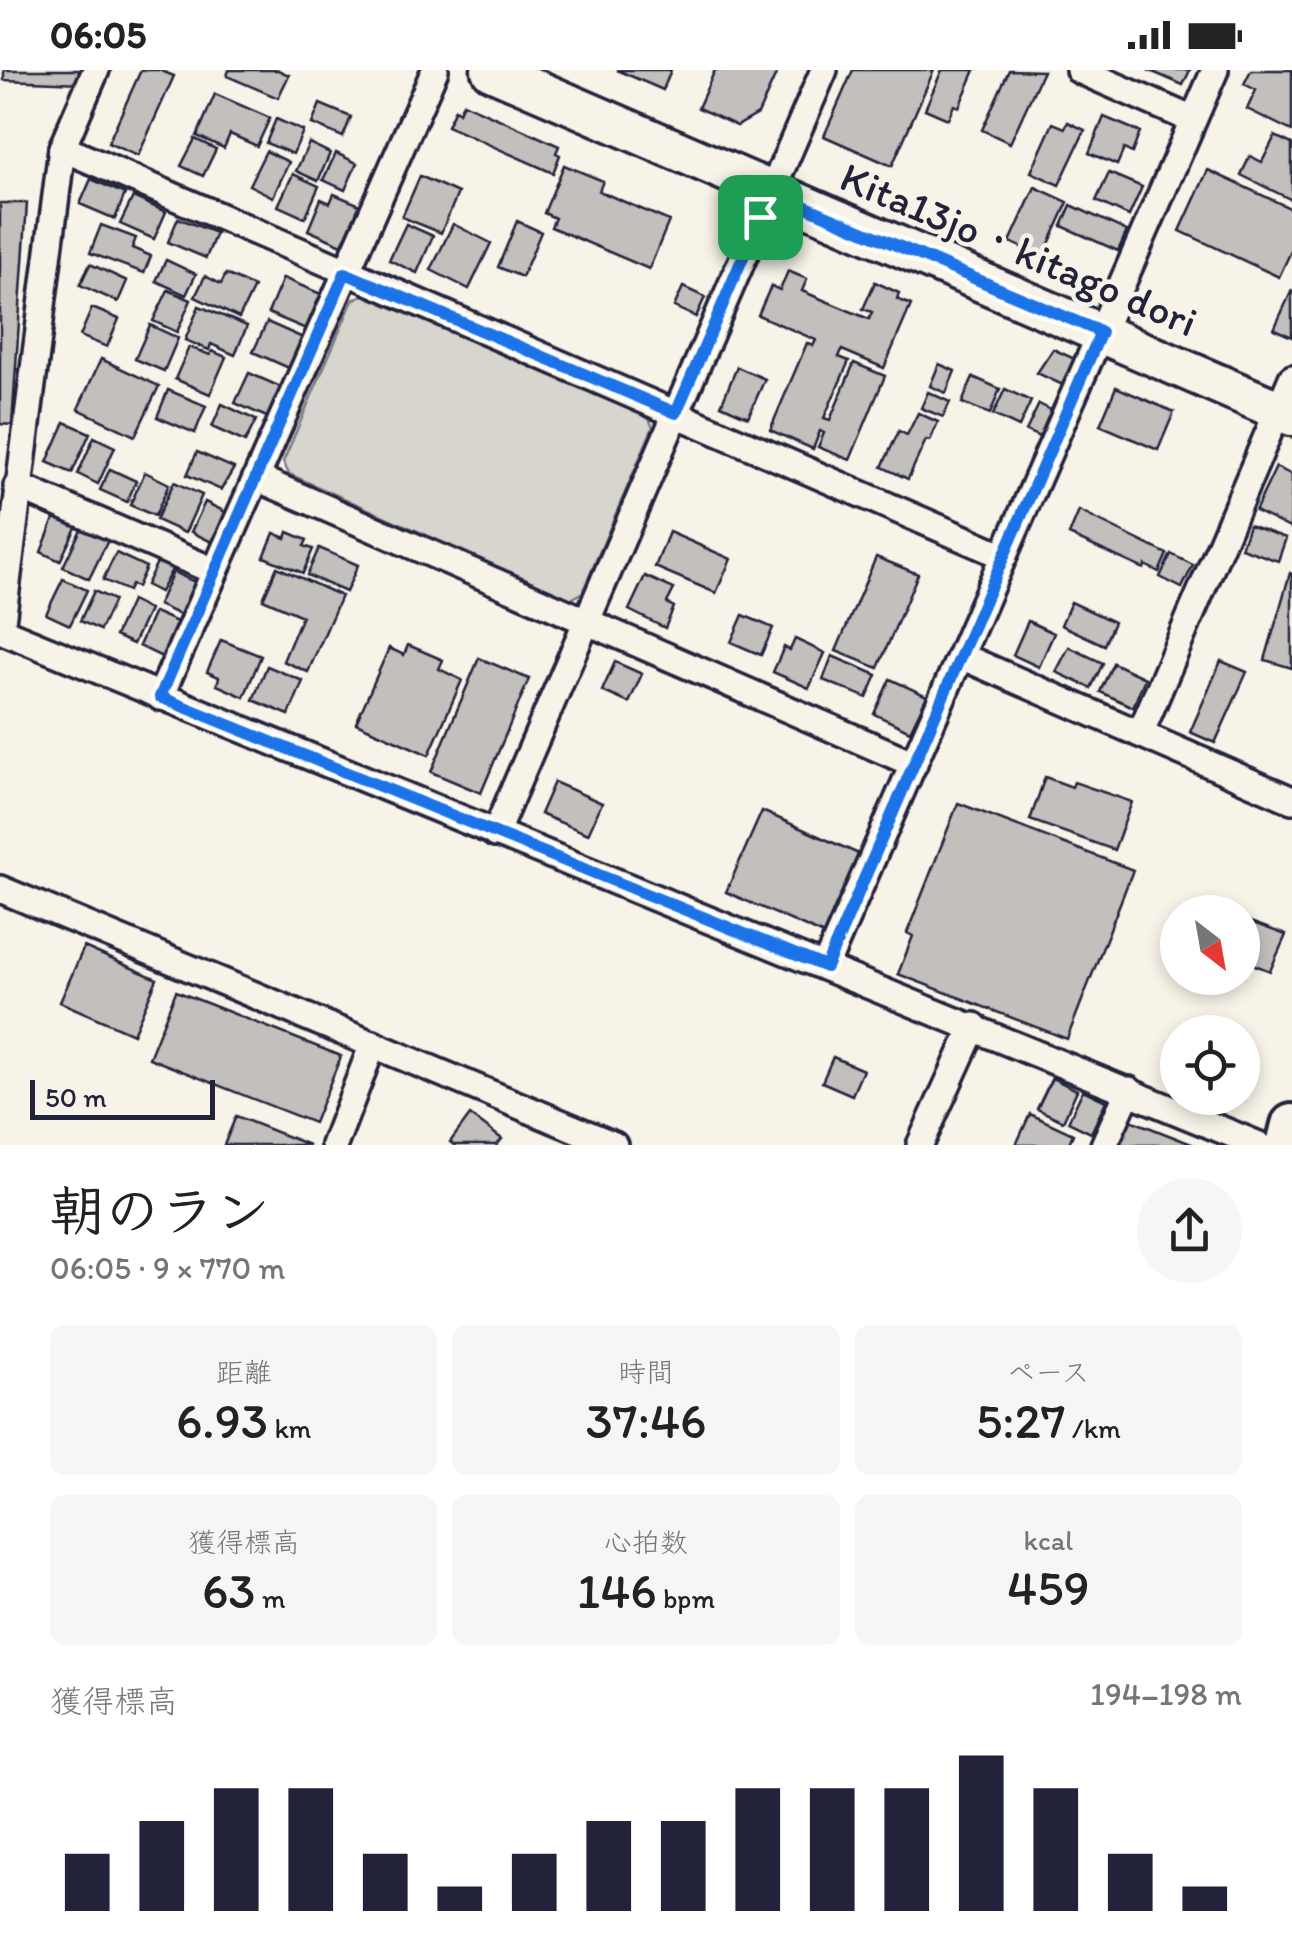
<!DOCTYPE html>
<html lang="ja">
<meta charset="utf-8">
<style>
:root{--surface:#fff;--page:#f6f6f6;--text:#222;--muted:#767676;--accent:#22223b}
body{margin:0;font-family:Itim,"Klee One",sans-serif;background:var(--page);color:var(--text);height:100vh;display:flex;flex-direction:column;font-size:38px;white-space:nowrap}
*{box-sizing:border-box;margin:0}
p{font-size:32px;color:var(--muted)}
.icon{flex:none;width:55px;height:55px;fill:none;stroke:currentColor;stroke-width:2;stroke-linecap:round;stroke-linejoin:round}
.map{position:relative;height:1075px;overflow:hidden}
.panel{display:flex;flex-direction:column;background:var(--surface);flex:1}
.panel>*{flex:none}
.needle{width:65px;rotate:149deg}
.buttons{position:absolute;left:1160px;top:825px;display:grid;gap:20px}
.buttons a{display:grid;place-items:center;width:100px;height:100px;border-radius:50%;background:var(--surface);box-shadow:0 5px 15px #0003;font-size:50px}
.scale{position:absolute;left:30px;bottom:25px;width:185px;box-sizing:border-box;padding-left:10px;border:5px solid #22223b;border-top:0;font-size:28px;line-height:35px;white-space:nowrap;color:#22223b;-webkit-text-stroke:8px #f7f3e8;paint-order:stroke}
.pin{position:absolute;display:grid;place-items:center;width:85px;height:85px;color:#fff;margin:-42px;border-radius:20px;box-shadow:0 5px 15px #0006}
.round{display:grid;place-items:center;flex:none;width:105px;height:105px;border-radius:52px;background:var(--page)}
.overview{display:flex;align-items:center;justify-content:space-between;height:170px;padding:0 50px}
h1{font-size:55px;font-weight:600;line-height:75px}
.stats{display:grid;grid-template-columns:repeat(3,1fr);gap:15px;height:170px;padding:10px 50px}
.stats div{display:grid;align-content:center;border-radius:15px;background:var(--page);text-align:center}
.stats b{font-size:50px;font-weight:600}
.stats small{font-size:28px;font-weight:400}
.stats p{font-size:28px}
.chart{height:280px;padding:20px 50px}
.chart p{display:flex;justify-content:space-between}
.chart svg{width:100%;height:180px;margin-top:10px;stroke:var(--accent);stroke-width:6}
.status{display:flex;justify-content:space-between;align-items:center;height:70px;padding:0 50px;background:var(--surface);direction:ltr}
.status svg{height:28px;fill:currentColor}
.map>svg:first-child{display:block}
</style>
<div class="status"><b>06:05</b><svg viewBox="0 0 49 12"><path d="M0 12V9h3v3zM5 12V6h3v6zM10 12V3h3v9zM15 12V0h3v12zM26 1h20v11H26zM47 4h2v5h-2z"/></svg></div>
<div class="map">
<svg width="1292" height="1075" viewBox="0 0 1292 1075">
<rect width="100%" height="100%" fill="#f7f3e8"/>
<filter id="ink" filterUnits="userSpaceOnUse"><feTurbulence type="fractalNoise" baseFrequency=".01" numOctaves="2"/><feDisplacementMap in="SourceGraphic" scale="20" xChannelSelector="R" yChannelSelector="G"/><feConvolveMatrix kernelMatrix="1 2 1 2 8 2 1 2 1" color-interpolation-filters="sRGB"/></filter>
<g filter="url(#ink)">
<path fill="#d8d5cf" stroke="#7d7c85" stroke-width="2.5" d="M363,225l285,122 5,10 -71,166 -11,6 -282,-125 -6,-12 70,-162z"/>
<g fill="#c2bfbd" stroke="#22223b" stroke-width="2.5">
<path d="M4,0h79l-1,13 -78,-3z"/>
<path d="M141,0h18l15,6 -36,80 -30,-13z"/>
<path d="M229,0h49l11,5 -11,23 -51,-22z"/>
<path d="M617,0h54l-8,20z"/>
<path d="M715,0h63l-20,44 -21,12 -39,-18z"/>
<path d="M853,0h81l-42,96 -68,-30z"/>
<path d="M942,0h33l-16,37 -5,-2 -6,14 -23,-10z"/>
<path d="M1009,0l34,1 -33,72 -28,-13z"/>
<path d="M1148,0h42l-7,15z"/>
<path d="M1251,0h41v61l-45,-22 9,-19 -12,-6z"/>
<path d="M215,24l55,24 -13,28 -27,-12 -6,14 -27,-12z"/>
<path d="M463,33l96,43 -3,7 4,2 -7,18 -106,-47 8,-17 4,3z"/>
<path d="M320,34l31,13 -8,20 -31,-13z"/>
<path d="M1104,47l36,15 -8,21 -8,-4 -7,16 -28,-12z"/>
<path d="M276,49l27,12 -10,23 -27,-11z"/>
<path d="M1068,52l17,8 -26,55 -28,-13 22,-49 12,5z"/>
<path d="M1275,66l17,8v56l-51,-25 9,-19 12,6z"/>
<path d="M195,69l21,10 -13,27 -22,-10z"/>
<path d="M309,73l21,10 -12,28 -22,-10z"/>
<path d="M266,81l23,11 -16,35 -24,-12z"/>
<path d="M336,83l21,10 -12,27 -22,-10z"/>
<path d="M564,95l39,16 -4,10 70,30 -20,48 -98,-42 4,-9 -11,-5z"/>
<path d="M1208,100l84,39v40l-13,28 -99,-46z"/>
<path d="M1109,103l33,14 -13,29 -33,-15z"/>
<path d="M293,104l26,12 -14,32 -27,-12z"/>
<path d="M420,106l38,17 -17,40 -39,-16z"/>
<path d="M91,109l34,15 -10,25 -35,-15z"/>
<path d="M1035,117l33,15 -25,55 -33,-15z"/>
<path d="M334,124l26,11 -18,40 -34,-15 13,-31 9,4z"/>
<path d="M133,127l33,15 -12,27 -34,-15z"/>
<path d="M0,133h27l-15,222 -12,-1z"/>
<path d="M1071,135l56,26 -9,20 -56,-25z"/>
<path d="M178,148l38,15 -10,25 -38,-16z"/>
<path d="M517,151l24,11 -19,45 -24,-10z"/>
<path d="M406,154l27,12 -16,37 -28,-13z"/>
<path d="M453,154l38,19 -22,46 -38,-19z"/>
<path d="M101,155l35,13 -4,10 19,8 -7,17 -54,-20z"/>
<path d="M166,190l30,14 -10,21 -30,-14z"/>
<path d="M90,194l37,17 -9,21 -38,-17z"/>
<path d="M788,201l19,8 -5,12 67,28 3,-7 -9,-3 12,-27 24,11 -2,6 14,6 -27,63 -42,-18 -3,7 10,4 -25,57 6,2 24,-57 31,13 -35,84 -32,-13 6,-14 -4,-2 -7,18 -43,-19 37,-87 6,3 3,-6 -58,-25 13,-29 9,4z"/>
<path d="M226,204l28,13 -15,31 -44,-21 10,-21 16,8z"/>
<path d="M283,208l38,16 -15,35 -38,-16z"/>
<path d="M683,217l22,10 -9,20 -22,-10z"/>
<path d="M168,220l23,10 -14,32 -24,-11z"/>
<path d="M1292,220v47l-18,-8z"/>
<path d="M199,236l48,20 -12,29 -24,-11 -2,6 -24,-10z"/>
<path d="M92,238l27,11 -12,28 -27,-11z"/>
<path d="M267,252l36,16 -14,30 -36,-16z"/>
<path d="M150,255l28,13 -14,33 -29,-12z"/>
<path d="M189,277l21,8 2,-4 14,6 -16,37 -35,-15z"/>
<path d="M1053,279l24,11 -12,26 -28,-13z"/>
<path d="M101,289l58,27 -24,50 -57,-27z"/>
<path d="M939,294l16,7 -9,22 -16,-7z"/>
<path d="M737,297l28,12 -17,38 -27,-12z"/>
<path d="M249,303l34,15 -14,30 -34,-15z"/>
<path d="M973,307l27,12 -10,25 -28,-11z"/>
<path d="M1116,317l58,25 -16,38 -58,-25z"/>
<path d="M1005,319l26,12 -12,26 -26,-12z"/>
<path d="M168,320l38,16 -11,27 -38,-16z"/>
<path d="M928,322l22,10 -7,15 -22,-9z"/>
<path d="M222,334l34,16 -11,22 -33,-15z"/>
<path d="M1039,334l18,9 -13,26 -18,-8z"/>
<path d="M918,343l20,9 -8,19 -4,-1 -18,39 -26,-12 17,-36 8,4z"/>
<path d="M65,352l25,11 -18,40 -25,-11z"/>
<path d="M94,367l21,10 -17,37 -20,-10z"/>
<path d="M197,382l37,16 -13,22 -34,-15z"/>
<path d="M1276,397l16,8 -2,53 -35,-17z"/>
<path d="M110,399l26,12 -9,21 -27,-12z"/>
<path d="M145,402l24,12 -14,32 -25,-11z"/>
<path d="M174,412l28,13 -17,38 -29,-13z"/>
<path d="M205,432l31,15 -14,30 -31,-15z"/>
<path d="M59,436l22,11 -21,44 -19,-9z"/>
<path d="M1079,441l88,43 -8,18 -14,-7 -1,4 -75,-34z"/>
<path d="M84,453l26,13 -21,43 -26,-12z"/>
<path d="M1249,455l37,13 -8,23 -37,-13z"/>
<path d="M288,462l19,8 -3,6 9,3 -10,24 -39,-16 10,-24 12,5z"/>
<path d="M669,462l62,27 -15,34 -61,-26z"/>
<path d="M319,478l39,17 -12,27 -39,-17z"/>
<path d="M116,483l30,14 -9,20 -6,-2 -3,6 -25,-11z"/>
<path d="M1171,484l22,11 -11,23 -22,-11z"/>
<path d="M160,486l15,8 -15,28 -14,-7z"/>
<path d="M876,487l42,17 -40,94 -42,-17z"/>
<path d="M277,497l64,29 -33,76 -25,-11 19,-45 -39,-17z"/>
<path d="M173,502l22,10 -15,33 -22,-10z"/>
<path d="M1290,503l2,1v94l-27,-8z"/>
<path d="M645,506l29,13 -7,14 7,4 -9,21 -36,-18z"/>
<path d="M63,509l24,11 -17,35 -24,-11z"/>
<path d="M94,521l20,9 -14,30 -20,-9z"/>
<path d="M131,531l18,9 -16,34 -18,-8z"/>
<path d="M1071,532l43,20 -10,23 -43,-20z"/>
<path d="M154,542l23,10 -15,35 -23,-11z"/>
<path d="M743,545l30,13 -12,27 -30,-13z"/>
<path d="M1028,551l26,12 -15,34 -26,-12z"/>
<path d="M795,569l30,14 -16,35 -36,-16 11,-25 6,3z"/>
<path d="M221,570l40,16 -17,41 -27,-12 2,-8 -12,-5z"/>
<path d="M408,575l35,15 -4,9 23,11 -33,75 -73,-32 33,-75 15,7z"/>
<path d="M1069,577l34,16 -12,25 -35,-16z"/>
<path d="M832,586l45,19 -10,23 -44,-18z"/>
<path d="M479,588l50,21 -48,114 -50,-21z"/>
<path d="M1221,591l26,11 -32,71 -25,-11z"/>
<path d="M615,592l27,12 -13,29 -27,-12z"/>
<path d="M1113,593l32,15 -12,29 -33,-15z"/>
<path d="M267,596l36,15 -14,34 -36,-15z"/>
<path d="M890,609l37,17 -17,35 -36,-17z"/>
<path d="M1045,707l27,10 2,-5 58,20 -18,48 -84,-30z"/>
<path d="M554,712l48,21 -14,31 -48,-20z"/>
<path d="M958,733l175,67 -66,169 -169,-65 15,-38 -6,-3z"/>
<path d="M762,741l99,44 -37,80 -98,-43z"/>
<path d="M1242,849l44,16 -16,36 -28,-11z"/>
<path d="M84,877l73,32 -24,55 -73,-32z"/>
<path d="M176,921l165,65 -27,67 -165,-65z"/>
<path d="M833,987l30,13 -11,25 -30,-13z"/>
<path d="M1052,1008l25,12 -14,31 -26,-12z"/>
<path d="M1083,1020l23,11 -15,32 -23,-11z"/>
<path d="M1030,1044l43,20 -5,11h-52z"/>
<path d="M470,1045l32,24 -5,6h-43l-4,-3z"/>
<path d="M236,1046l73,29h-85z"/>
<path d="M1128,1049l66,26h-76z"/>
</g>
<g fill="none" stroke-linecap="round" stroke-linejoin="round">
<defs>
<g id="street">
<path d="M1079,0l114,50"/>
<path d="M62,78l942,408"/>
<path d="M257,408l657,286"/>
<path d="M17,416l197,85"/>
<path d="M0,560l1259,515"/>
<path d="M1,560l61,-482 34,-78"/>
<path d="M961,586l331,144"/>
<path d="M160,627l275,-627"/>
<path d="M1140,664l152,-356"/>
<path d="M495,764l329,-764"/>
<path d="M0,819l614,256"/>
<path d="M825,897l390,-897"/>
<path d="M334,1075l39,-101"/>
<path d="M920,1075l54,-119"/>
<path d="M1104,1075l25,-55"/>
</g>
<path id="secondary" d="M491,0l801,346"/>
<path id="primary" d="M1287,1075l5,-20"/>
</defs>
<use href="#street" stroke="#22223b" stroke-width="32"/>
<use href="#secondary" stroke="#22223b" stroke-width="45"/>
<use href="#primary" stroke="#22223b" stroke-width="48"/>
<use href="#street" stroke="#f7f3e8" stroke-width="25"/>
<use href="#secondary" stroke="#f7f3e8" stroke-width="38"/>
<use href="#primary" stroke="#f7f3e8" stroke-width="40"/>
</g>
</g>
<g fill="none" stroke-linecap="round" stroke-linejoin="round" filter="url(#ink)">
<defs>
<path id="route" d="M771,122l330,140 -275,635 -666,-270 185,-424 331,140z"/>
</defs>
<use href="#route" stroke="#fff" stroke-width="20"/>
<use href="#route" stroke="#1a73e8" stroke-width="12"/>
</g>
<g text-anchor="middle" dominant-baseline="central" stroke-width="9" stroke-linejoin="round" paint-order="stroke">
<g font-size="42" fill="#22223b" stroke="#f7f3e8">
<text transform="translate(1019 179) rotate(23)">Kita13jo・kitago dori</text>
</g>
</g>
</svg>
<div class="buttons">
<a><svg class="needle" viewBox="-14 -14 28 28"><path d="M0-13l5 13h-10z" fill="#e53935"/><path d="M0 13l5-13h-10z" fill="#767676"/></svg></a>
<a><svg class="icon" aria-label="locate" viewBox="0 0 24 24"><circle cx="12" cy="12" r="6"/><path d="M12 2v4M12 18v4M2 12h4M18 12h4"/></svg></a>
</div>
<div class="scale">50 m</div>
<div class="pin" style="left:760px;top:147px;background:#1e9e55"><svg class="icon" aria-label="arrive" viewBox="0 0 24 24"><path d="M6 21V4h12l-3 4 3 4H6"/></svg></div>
</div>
<section class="panel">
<div class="overview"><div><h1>朝のラン</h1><p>06:05 · 9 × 770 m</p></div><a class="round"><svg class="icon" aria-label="share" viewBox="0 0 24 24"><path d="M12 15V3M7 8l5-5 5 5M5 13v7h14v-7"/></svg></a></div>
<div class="stats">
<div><p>距離</p><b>6.93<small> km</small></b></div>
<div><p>時間</p><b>37:46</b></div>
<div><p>ペース</p><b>5:27<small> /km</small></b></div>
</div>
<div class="stats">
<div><p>獲得標高</p><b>63<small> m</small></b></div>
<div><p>心拍数</p><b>146<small> bpm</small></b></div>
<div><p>kcal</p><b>459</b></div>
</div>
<div class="chart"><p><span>獲得標高</span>194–198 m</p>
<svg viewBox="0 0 160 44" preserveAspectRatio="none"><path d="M5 44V30M15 44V22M25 44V14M35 44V14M45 44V30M55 44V38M65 44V30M75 44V22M85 44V22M95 44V14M105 44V14M115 44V14M125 44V6M135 44V14M145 44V30M155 44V38"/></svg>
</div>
</section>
